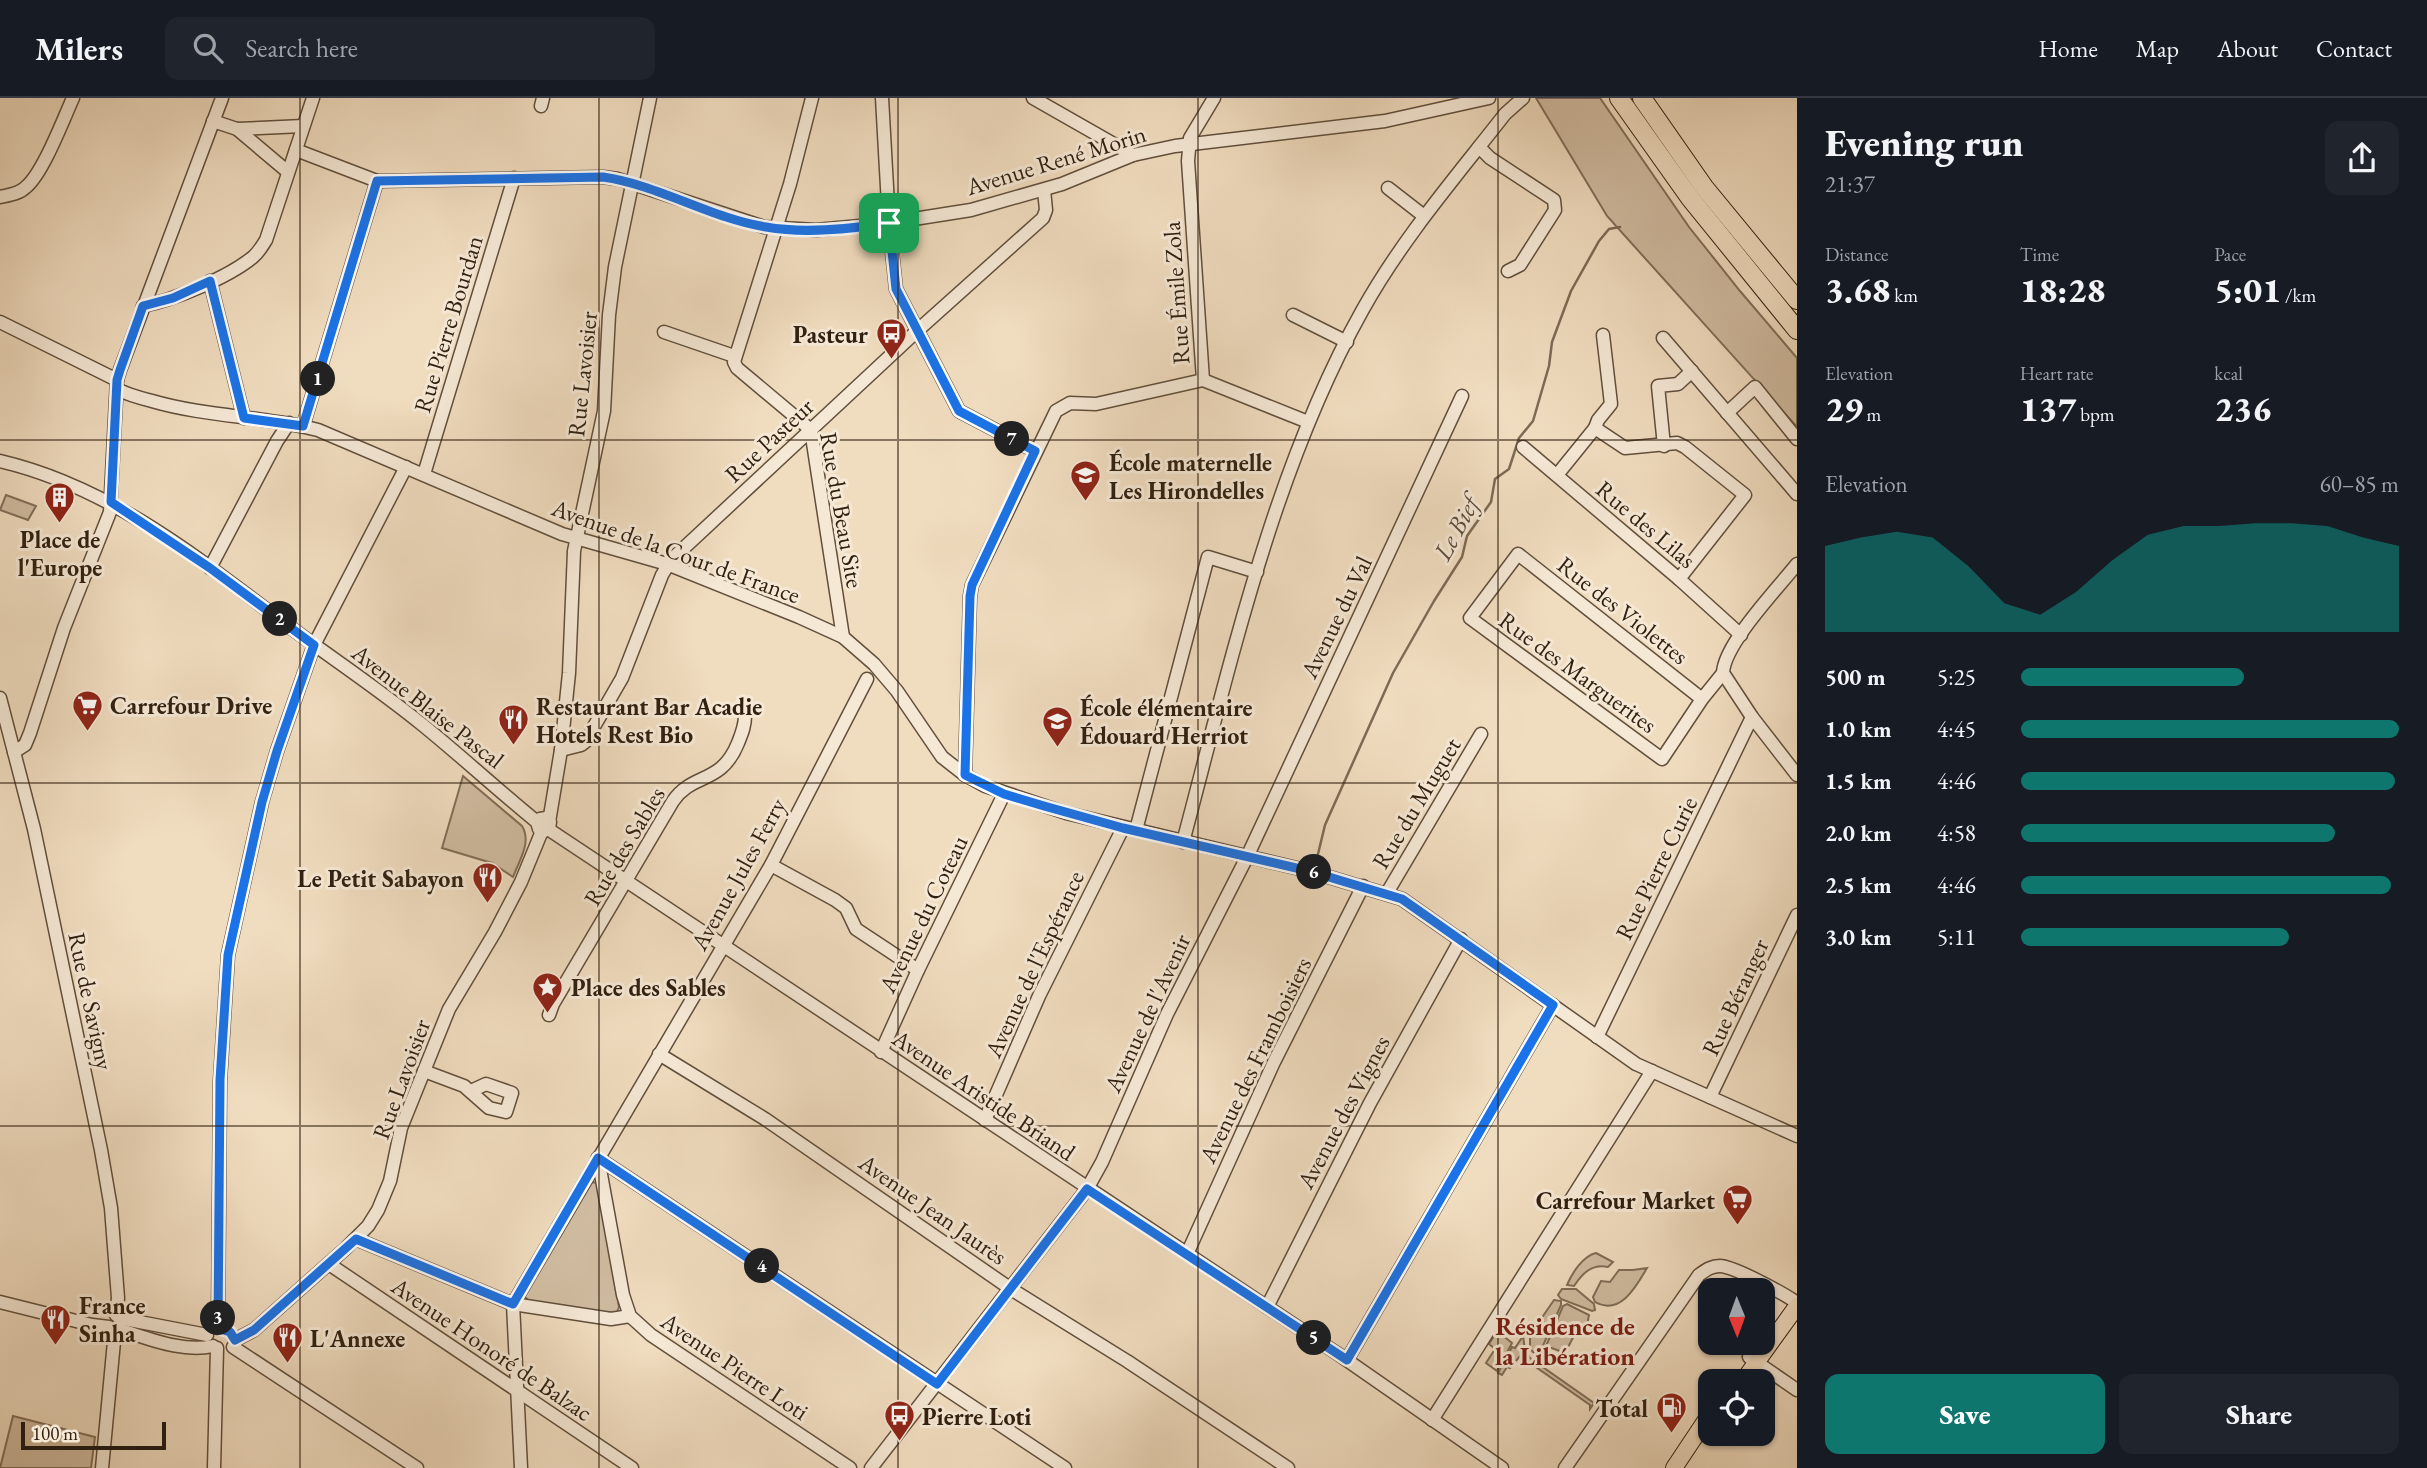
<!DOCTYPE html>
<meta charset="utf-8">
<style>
:root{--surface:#171b24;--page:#20242c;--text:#f1f3f6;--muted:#9ea1a6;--line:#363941;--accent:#0f766e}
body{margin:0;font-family:"EB Garamond",serif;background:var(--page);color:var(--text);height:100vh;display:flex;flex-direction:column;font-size:26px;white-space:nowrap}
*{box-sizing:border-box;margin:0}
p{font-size:23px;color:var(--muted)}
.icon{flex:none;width:38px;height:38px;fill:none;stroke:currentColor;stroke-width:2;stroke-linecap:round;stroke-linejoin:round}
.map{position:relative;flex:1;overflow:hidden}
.sheet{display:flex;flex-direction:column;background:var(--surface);width:630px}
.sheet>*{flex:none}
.needle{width:46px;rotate:179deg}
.tools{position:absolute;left:1698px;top:1180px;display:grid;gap:14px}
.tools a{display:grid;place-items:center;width:77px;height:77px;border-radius:14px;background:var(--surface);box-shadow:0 2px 5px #0004;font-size:35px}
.scale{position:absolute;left:21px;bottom:18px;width:145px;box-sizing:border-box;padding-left:7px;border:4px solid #312010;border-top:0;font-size:19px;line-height:24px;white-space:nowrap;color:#312010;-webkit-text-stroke:5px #f5e8d5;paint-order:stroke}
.pin{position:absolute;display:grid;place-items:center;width:60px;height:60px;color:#fff;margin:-30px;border-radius:14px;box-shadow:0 4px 10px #0006}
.km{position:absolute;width:35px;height:35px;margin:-18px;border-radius:50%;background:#222;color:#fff;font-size:19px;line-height:35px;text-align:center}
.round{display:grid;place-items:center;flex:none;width:74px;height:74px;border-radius:14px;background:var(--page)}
.overview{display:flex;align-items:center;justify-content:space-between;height:119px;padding:0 28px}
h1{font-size:38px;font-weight:800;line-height:52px}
.figures{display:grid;grid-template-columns:repeat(3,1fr);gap:10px;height:119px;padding:7px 28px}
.figures div{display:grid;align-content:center}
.figures b{font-size:35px;font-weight:800}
.figures small{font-size:19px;font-weight:400}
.figures p{font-size:19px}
.chart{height:196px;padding:14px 28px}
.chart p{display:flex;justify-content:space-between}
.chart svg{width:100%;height:126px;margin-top:7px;fill:var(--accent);opacity:.7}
.primary-button{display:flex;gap:14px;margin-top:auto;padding:14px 28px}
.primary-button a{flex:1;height:80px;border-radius:14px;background:var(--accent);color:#fff;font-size:28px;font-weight:800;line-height:80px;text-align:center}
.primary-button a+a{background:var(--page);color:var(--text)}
ul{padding:0 28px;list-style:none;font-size:23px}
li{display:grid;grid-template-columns:112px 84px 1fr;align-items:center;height:52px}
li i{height:18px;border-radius:9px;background:var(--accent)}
header{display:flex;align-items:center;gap:42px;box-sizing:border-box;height:98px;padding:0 35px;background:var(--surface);border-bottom:2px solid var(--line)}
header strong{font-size:33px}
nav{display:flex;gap:38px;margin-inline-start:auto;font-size:24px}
.search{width:490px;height:63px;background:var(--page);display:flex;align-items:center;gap:18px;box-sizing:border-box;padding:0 24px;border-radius:14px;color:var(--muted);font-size:26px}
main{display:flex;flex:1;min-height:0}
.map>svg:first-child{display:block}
</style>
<header>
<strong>Milers</strong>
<div class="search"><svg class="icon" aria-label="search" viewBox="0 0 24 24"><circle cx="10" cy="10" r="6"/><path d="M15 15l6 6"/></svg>Search here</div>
<nav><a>Home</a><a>Map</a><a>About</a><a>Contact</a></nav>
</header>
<main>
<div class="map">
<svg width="1797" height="1370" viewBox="0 0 1797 1370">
<rect width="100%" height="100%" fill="#f0dcbf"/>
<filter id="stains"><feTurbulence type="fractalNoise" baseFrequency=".00286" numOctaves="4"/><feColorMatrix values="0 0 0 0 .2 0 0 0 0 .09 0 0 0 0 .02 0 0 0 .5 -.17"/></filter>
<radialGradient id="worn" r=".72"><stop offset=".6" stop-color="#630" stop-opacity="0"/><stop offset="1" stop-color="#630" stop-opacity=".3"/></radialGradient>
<g fill="#d0bca1" stroke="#806e58" stroke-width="2">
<path d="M1536,0h64l89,129 51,64 57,67v69l-190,-211z"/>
<path d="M6,397l30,11 -8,14 -28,-10z"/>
<path d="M463,678l59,50c10,16 -3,35 -9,51l-21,-14 -50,-15z"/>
<path d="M591,1084l6,1 22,124 -2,5 -5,1 -82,-11 -6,-6z"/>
<path d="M1596,1155l17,9 -5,5c-16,-4 -26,7 -34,19l-7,-1c5,-12 16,-29 29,-32z"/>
<path d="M1647,1170c-11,19 -27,48 -52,34l-2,-5 8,-16 9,1 9,-12h14z"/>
<path d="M1562,1191h14l18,15 1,6 -3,1 -31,-12 -3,-4z"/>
<path d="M1554,1202l7,1v4l-23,52 -8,-8v-14z"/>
<path d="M1567,1206l22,11 -2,10 -9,3 -13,25 -19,-7 17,-40z"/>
<path d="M1497,1233l15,12 -15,28 -11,-8 9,-14 -6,-5z"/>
<path d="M1523,1238l2,14 5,8 64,45 -4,6v-4l-70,-49 -10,12 -3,-1 -5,8 -4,-2 14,-26 3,1z"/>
<path d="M13,1318l82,21 -4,31h-91z"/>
</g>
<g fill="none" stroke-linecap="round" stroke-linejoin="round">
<path stroke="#7d6a56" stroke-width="2.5" d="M1318,756l7,-29 68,-152 41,-72 28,-44 5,-21 24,-34 4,-23 14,-10 10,-31 14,-17 16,-55 3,-24 19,-51 28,-50 10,-12 11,-2"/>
<defs>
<g id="minor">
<path d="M812,0l-22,86 -56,178 3,6 74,62 32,207"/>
<path d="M882,0l7,125 7,66 63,122 76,40"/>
<path d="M1033,0l100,57"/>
<path d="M541,8l2,-8"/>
<path d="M213,23l24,8 51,43"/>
<path d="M237,31l66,-3"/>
<path d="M1479,49l11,11 64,42 1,10 -35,55 -12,6"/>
<path d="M296,52l81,31 226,-4 15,2 146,48 52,3 66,-6 89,-14 91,-26 71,-29 42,-9 210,-25 104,-23"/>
<path d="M1388,90l36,28"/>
<path d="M0,99c9,-2 19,-3 26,-10 17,-14 37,-67 47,-89"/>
<path d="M210,183l34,137"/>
<path d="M143,208c31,-6 86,-29 110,-49 6,-5 9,-11 13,-17l47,-142"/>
<path d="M1293,217l54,27"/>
<path d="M0,224l117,58"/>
<path d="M664,234l70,24"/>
<path d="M1663,240l134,156"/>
<path d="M1203,282l-15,-219 2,-23 24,-40"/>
<path d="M1203,282l105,42"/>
<path d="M117,291c11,6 23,9 35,12 55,16 112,15 166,29l244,104 105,30 132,53 44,20 31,27 23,27 45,66 23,18 20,11 81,27 243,58 93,28 234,165 161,72"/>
<path d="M1727,315l28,-26 42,52"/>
<path d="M303,328l74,-245"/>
<path d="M1595,330l3,-8 13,-16 -8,-69"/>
<path d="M1664,348l-6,-60 20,-2 14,-13"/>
<path d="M1523,349l156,132 62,56"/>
<path d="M0,363c108,25 197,96 283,161 47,35 96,67 141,104 38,31 75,65 113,96l2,7 5,2 5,-3 1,-6 -4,-4 -6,1 -3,3"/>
<path d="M424,376l90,-296"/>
<path d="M1557,377l38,-47 30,20 52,-5 8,4 60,48 -66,84"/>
<path d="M1797,466c-19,24 -73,80 -74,109l29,44 45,58"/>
<path d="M210,470l67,-127 12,-18"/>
<path d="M0,600l34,131 67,321 10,58 7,90 -2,17"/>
<path d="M1702,601l-184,-145 -48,64 192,141 40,-60 21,-26"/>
<path d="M561,652l20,-5 4,-3 37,-64 40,-103 9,-15 247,-230 125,-112 3,-8 -2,-20"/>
<path d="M14,654l11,-7 5,-12 34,-105 46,-116 7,-132 3,-10 102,-272"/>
<path d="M965,677l5,-179 2,-11 84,-174 14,-8 26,1 107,-24"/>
<path d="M549,724l12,-72 8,-77 5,-122 30,-140 5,-96 6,-48 35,-169"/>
<path d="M548,731l790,525 164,114"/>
<path d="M1136,732l72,-273 49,15"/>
<path d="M1183,744c47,-176 90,-372 179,-531 40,-72 93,-133 143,-197l18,-16"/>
<path d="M771,767l64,35 11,8 10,21 62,41"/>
<path d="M1387,795l94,-159"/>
<path d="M549,917l4,-11 120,-203c20,-29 48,-16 65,-58 4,-10 7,-17 7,-27"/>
<path d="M1597,939l155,-320"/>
<path d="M881,954l37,-82 86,-176"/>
<path d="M659,956l106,65 246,170 116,72 161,107"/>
<path d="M424,973l40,15 25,22 17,4 6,-19 -26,-9 -15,7"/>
<path d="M1710,999l87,-182"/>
<path d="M985,1022l54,-124 84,-168"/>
<path d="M598,1060l467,310"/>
<path d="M598,1060l25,137 7,21 21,19 199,133"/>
<path d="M356,1141l157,65 98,15 19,-3"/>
<path d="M1187,1156l87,-192 89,-176"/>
<path d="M329,1166l303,204"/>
<path d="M0,1204l92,23 17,2"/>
<path d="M1267,1209l103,-204 91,-164"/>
<path d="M119,1220l88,17"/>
<path d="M218,1230l2,-247 8,-126 34,-153 15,-51 37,-106 92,-178"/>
<path d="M118,1231c30,9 64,24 95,17"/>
<path d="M235,1242l19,-10 91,-81 23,-23 10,-16 12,-29 11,-53 48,-119 46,-77 26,-50 21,-51"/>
<path d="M233,1249l184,121"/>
<path d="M1749,1259l48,33"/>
<path d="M1347,1262l206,-355"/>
<path d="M1432,1322l220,-349"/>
<path d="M102,1370l13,-137"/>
<path d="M214,1370l3,-120"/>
<path d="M521,1370l-8,-164 258,-439 96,-186"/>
<path d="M871,1370l216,-279 15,-27 65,-148 80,-157 215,-461"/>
<path d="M1565,1370l134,-193c7,-5 12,-9 21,-9 13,0 65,28 77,37"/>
</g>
<g id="major">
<path d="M1743,1283l54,-75"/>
<path d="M1674,1370l36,-54"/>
</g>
<g id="highway">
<path d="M1619,0l71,100 107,132"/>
<path d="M1642,0l62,89 93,113"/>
</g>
</defs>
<use href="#minor" stroke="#614f3c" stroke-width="15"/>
<use href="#major" stroke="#312010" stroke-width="18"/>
<use href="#highway" stroke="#312010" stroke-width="20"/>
<use href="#minor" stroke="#f5e8d5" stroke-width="12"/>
<use href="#major" stroke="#f0dcbf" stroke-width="16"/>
<use href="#highway" stroke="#f0dcbf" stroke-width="18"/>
</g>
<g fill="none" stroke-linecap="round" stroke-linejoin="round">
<defs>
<path id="route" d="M603,79c56,8 107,41 163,50 39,7 84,2 123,-4l7,66 63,122 76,40 -63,134 -2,11 -5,179 39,19 40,12 79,22 186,43 93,28 151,106 -206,355 -260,-171 -150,195 -339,-226 -85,146 -157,-65 -102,91 -19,10 -5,-8 -12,-4 2,-248 8,-125 34,-153 15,-51 37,-106 -104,-77 -99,-66 6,-122 3,-10 23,-64 30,-8 37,-17 34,137 59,8 74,-245z"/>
</defs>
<use href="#route" stroke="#fff" stroke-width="14"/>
<use href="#route" stroke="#1a73e8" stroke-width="9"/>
</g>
<path fill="none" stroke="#312010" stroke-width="2" stroke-opacity="0.55" d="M300,0v1370M599,0v1370M898,0v1370M1198,0v1370M1498,0v1370M0,342h1797M0,685h1797M0,1028h1797"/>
<defs>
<symbol id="bus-pin" viewBox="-11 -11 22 30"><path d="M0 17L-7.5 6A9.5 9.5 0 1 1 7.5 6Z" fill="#8f2418" stroke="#f5e8d5"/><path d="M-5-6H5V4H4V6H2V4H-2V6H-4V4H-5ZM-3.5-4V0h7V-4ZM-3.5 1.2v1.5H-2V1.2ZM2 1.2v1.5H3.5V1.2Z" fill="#fff"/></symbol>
<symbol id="school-pin" viewBox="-11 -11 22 30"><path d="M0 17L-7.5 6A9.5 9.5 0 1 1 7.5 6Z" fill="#8f2418" stroke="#f5e8d5"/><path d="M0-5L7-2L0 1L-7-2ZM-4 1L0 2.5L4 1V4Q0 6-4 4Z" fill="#fff"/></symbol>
<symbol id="building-pin" viewBox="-11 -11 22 30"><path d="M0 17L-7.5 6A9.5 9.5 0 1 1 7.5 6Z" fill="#8f2418" stroke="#f5e8d5"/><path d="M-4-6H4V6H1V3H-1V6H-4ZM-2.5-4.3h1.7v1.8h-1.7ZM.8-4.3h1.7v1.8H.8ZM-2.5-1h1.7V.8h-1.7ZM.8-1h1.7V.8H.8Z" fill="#fff"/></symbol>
<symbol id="supermarket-pin" viewBox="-11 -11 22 30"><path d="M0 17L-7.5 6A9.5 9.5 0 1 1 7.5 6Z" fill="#8f2418" stroke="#f5e8d5"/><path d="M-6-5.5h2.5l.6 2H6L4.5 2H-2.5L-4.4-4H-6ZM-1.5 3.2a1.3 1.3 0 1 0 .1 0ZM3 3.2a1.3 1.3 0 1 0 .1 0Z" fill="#fff"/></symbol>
<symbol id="restaurant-pin" viewBox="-11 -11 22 30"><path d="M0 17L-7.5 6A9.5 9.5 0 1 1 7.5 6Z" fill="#8f2418" stroke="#f5e8d5"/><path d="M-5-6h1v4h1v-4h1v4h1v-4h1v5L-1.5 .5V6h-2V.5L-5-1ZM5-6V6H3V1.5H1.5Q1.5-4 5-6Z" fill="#fff"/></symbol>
<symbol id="sight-pin" viewBox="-11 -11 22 30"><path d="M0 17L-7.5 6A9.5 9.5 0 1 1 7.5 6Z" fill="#8f2418" stroke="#f5e8d5"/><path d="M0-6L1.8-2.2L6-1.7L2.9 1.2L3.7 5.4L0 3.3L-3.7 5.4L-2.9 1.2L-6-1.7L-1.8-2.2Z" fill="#fff"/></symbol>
<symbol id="fuel-pin" viewBox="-11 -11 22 30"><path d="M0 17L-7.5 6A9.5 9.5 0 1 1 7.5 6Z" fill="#8f2418" stroke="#f5e8d5"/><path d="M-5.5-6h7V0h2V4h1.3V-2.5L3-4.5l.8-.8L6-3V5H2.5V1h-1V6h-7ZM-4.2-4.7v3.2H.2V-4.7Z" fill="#fff"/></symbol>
</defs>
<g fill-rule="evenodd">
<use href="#bus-pin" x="874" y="218" width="35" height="47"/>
<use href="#school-pin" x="1068" y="360" width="35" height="47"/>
<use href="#building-pin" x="42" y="382" width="35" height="47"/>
<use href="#supermarket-pin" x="70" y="590" width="35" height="47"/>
<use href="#restaurant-pin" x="496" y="604" width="35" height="47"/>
<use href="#school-pin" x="1040" y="606" width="35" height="47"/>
<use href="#restaurant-pin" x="470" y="762" width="35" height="47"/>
<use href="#sight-pin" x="530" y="872" width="35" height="47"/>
<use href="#supermarket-pin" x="1720" y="1084" width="35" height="47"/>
<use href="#restaurant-pin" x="38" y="1204" width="35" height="47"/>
<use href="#restaurant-pin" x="270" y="1222" width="35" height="47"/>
<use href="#fuel-pin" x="1654" y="1292" width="35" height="47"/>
<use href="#bus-pin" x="882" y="1300" width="35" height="47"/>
</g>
<g text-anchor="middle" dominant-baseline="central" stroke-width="6" stroke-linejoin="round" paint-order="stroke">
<g font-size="24" fill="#312010" stroke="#f5e8d5">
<text transform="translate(1056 62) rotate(-17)">Avenue René Morin</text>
<text transform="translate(1176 195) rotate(-94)">Rue Émile Zola</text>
<text transform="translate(448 226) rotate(-73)">Rue Pierre Bourdan</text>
<text transform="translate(582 276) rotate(-84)">Rue Lavoisier</text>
<text transform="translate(769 342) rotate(-43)">Rue Pasteur</text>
<text transform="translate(842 412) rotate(80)">Rue du Beau Site</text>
<text transform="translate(1646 426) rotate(40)">Rue des Lilas</text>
<text transform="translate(676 453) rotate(20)">Avenue de la Cour de France</text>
<text transform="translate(1623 512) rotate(38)">Rue des Violettes</text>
<text transform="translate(1336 519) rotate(-64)">Avenue du Val</text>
<text transform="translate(1578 574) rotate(36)">Rue des Marguerites</text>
<text transform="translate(428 608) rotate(38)">Avenue Blaise Pascal</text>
<text transform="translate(1416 705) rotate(-59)">Rue du Muguet</text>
<text transform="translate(624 748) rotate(-59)">Rue des Sables</text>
<text transform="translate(1656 770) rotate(-64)">Rue Pierre Curie</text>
<text transform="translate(738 776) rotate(-61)">Avenue Jules Ferry</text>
<text transform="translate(923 816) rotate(-64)">Avenue du Coteau</text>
<text transform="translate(1034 866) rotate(-65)">Avenue de l'Espérance</text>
<text transform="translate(1735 899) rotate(-65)">Rue Béranger</text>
<text transform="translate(91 903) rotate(78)">Rue de Savigny</text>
<text transform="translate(1147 915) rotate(-65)">Avenue de l'Avenir</text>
<text transform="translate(1255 962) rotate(-64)">Avenue des Framboisiers</text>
<text transform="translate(401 981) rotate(-70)">Rue Lavoisier</text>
<text transform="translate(984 997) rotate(34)">Avenue Aristide Briand</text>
<text transform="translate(1343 1014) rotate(-62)">Avenue des Vignes</text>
<text transform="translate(933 1111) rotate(35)">Avenue Jean Jaurès</text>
<text transform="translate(492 1251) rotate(34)">Avenue Honoré de Balzac</text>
<text transform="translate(735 1268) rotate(34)">Avenue Pierre Loti</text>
</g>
<g font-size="24" font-weight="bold" fill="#312010" stroke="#f5e8d5" text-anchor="start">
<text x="868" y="236" text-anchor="end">Pasteur</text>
<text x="1109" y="364">École maternelle<tspan x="1109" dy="28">Les Hirondelles</tspan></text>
<text x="60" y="441" text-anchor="middle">Place de<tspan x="60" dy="28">l'Europe</tspan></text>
<text x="110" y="607">Carrefour Drive</text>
<text x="536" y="608">Restaurant Bar Acadie<tspan x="536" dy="28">Hotels Rest Bio</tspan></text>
<text x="1080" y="609">École élémentaire<tspan x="1080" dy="28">Édouard Herriot</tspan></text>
<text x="464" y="780" text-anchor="end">Le Petit Sabayon</text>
<text x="571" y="889">Place des Sables</text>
<text x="1715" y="1102" text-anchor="end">Carrefour Market</text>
<text x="79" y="1207">France<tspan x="79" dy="28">Sinha</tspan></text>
<text x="310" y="1240">L'Annexe</text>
<text x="1648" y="1310" text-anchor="end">Total</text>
<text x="922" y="1318">Pierre Loti</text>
</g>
<g font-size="26" font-style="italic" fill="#5d4b39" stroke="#f5e8d5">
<text transform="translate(1456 430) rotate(-62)">Le Bief</text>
</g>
<g font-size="26" font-weight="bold" fill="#7a1f14" stroke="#f5e8d5">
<text x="1565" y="1228">Résidence de<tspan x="1565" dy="30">la Libération</tspan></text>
</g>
</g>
<rect width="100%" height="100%" filter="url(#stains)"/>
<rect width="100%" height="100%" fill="url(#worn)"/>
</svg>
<div class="tools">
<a><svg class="needle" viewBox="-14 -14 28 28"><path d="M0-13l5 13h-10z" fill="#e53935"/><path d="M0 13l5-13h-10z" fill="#9ea1a6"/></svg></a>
<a><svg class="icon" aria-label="locate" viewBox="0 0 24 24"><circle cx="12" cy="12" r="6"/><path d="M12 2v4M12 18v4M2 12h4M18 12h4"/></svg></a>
</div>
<div class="scale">100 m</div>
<div class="pin" style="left:889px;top:125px;background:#1e9e55"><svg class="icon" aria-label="arrive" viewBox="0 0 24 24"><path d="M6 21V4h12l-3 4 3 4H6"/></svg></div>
<b class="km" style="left:318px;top:281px">1</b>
<b class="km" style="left:280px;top:521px">2</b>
<b class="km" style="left:218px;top:1220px">3</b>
<b class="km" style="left:762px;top:1168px">4</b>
<b class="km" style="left:1314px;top:1240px">5</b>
<b class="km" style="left:1314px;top:774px">6</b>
<b class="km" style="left:1012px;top:341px">7</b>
</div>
<section class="sheet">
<div class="overview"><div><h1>Evening run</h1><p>21:37</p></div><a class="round"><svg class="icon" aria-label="share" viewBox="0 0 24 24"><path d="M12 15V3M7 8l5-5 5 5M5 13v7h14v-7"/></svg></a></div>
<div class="figures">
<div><p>Distance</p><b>3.68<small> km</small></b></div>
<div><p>Time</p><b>18:28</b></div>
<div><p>Pace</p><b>5:01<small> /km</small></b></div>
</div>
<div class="figures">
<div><p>Elevation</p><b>29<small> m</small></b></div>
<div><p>Heart rate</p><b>137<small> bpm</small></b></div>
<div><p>kcal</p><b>236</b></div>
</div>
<div class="chart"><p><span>Elevation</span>60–85 m</p>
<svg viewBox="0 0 160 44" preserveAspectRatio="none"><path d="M0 44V14L10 11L20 9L30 11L40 21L50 34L60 38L70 30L80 19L90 10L100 7L110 7L120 6L130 6L140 7L150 11L160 14V44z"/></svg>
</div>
<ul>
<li><b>500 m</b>5:25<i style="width:59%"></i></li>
<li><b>1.0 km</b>4:45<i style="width:100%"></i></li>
<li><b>1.5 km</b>4:46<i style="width:99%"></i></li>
<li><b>2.0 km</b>4:58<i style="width:83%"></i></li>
<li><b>2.5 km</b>4:46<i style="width:98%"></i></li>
<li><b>3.0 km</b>5:11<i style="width:71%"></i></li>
</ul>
<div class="primary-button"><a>Save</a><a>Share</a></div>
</section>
</main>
